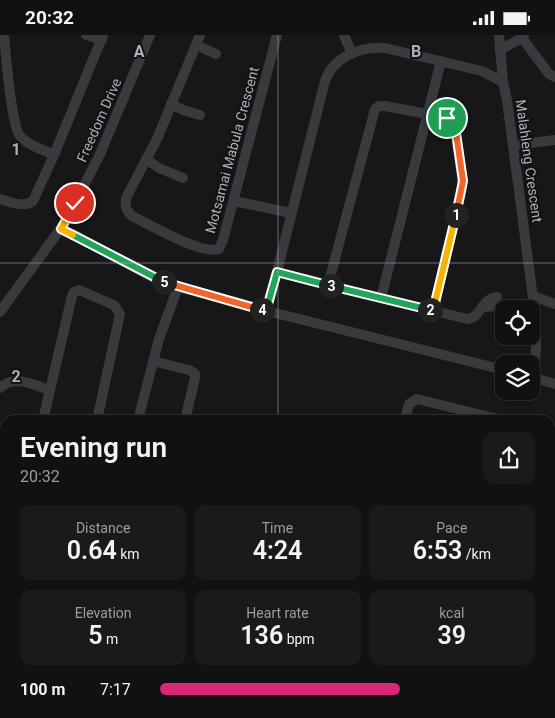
<!DOCTYPE html>
<style>
:root{--surface:#111113;--page:#1a1a1c;--text:#f1f3f6;--muted:#9c9da0;--line:#303133;--accent:#db2777}
body{margin:0;font-family:Roboto,sans-serif;background:var(--page);color:var(--text);height:100vh;display:flex;flex-direction:column;font-size:19px;white-space:nowrap}
*{box-sizing:border-box;margin:0}
p{font-size:16px;color:var(--muted)}
.icon{flex:none;width:28px;height:28px;fill:none;stroke:currentColor;stroke-width:2;stroke-linecap:round;stroke-linejoin:round}
.map{position:relative;flex:1;overflow:hidden}
.sheet{position:absolute;left:0px;top:380px;width:555px;height:304px;display:flex;flex-direction:column;background:var(--surface);border-radius:15px 15px 0 0;box-shadow:0 1px 4px #0004,0 0 0 1px var(--line)}
.sheet>*{flex:none}
.buttons{position:absolute;left:495px;top:265px;display:grid;gap:10px}
.buttons a{display:grid;place-items:center;width:45px;height:45px;border-radius:10px;background:var(--surface);box-shadow:0 1px 4px #0004,0 0 0 1px var(--line);font-size:25px}
.pin{position:absolute;display:grid;place-items:center;width:42px;height:42px;color:#fff;margin:-21px;border:2px solid #fff;border-radius:50%;box-shadow:0 1px 5px #0007}
.km{position:absolute;width:25px;height:25px;margin:-12px;border-radius:50%;background:#222;color:#fff;font-size:14px;line-height:25px;text-align:center}
.round{display:grid;place-items:center;flex:none;width:52px;height:52px;border-radius:10px;background:var(--page)}
.summary{display:flex;align-items:center;justify-content:space-between;height:85px;padding:0 20px}
h1{font-size:28px;font-weight:600;line-height:38px}
.metrics{display:grid;grid-template-columns:repeat(3,1fr);gap:8px;height:85px;padding:5px 20px}
.metrics div{display:grid;align-content:center;border-radius:10px;background:var(--page);text-align:center}
.metrics b{font-size:25px;font-weight:600}
.metrics small{font-size:14px;font-weight:400}
.metrics p{font-size:14px}
ul{padding:0 20px;list-style:none;font-size:16px}
li{display:grid;grid-template-columns:80px 60px 1fr;align-items:center;height:38px}
li i{height:12px;border-radius:6px;background:var(--accent)}
.status{display:flex;justify-content:space-between;align-items:center;height:35px;padding:0 25px;background:var(--surface);direction:ltr}
.status svg{height:14px;fill:currentColor}
.map>svg:first-child{display:block}
</style>
<div class="status"><b>20:32</b><svg viewBox="0 0 49 12"><path d="M0 12V9h3v3zM5 12V6h3v6zM10 12V3h3v9zM15 12V0h3v12zM26 1h20v11H26zM47 4h2v5h-2z"/></svg></div>
<div class="map">
<svg width="555" height="683" viewBox="0 0 555 683">
<rect width="100%" height="100%" fill="#171719"/>
<g fill="none" stroke-linecap="round" stroke-linejoin="round">
<g stroke="#383a3d" stroke-width="10">
<path d="M4,0c2,19 7,89 16,101 7,9 24,14 34,19"/>
<path d="M86,0l16,5"/>
<path d="M200,0l-43,104 -30,57c-3,8 -1,15 5,20 18,9 70,39 87,33l4,-9 54,-205"/>
<path d="M344,0l8,19"/>
<path d="M499,0l4,47"/>
<path d="M524,0l-2,3 27,36 6,3"/>
<path d="M196,10l20,9"/>
<path d="M500,15l22,-12"/>
<path d="M171,69l12,6 17,5"/>
<path d="M514,110l41,-5"/>
<path d="M146,124l13,9 24,10"/>
<path d="M0,164c10,3 24,9 33,2l21,-46 49,-120"/>
<path d="M234,166l57,12"/>
<path d="M61,193l91,49 26,10 89,24 237,59"/>
<path d="M277,237l190,47c15,-1 13,-20 30,-22"/>
<path d="M328,250l47,-176 4,-3h6l58,11 9,4 3,5 7,52v11l-29,122"/>
<path d="M533,261l22,8"/>
<path d="M381,263l60,-237"/>
<path d="M482,272l37,-2"/>
<path d="M267,276l58,-230c8,-24 36,-35 60,-33l97,23 21,11 4,18 29,221v27l-2,30"/>
<path d="M0,277l61,-84 14,-25 25,-49 50,-119"/>
<path d="M153,326l36,9 6,4v4l-10,42"/>
<path d="M531,342l24,7"/>
<path d="M0,353c14,-14 34,-3 49,2"/>
<path d="M43,385l29,-124 2,-4 5,-2 35,15 6,9 -23,106"/>
<path d="M138,385l21,-81 19,-52"/>
<path d="M405,385l4,-16 8,-5 85,21"/>
<path d="M550,397l5,3"/>
<path d="M550,453l5,-21"/>
<path d="M550,545l5,1"/>
<path d="M0,575l5,-25"/>
<path d="M0,593l5,2"/>
<path d="M0,625l5,1"/>
<path d="M0,646l5,2"/>
<path d="M0,660l5,1"/>
<path d="M0,682l17,1"/>
<path d="M55,683l2,-4"/>
<path d="M76,683l1,-4"/>
<path d="M112,683v-4"/>
<path d="M546,683l9,-8"/>
</g>
</g>
<g fill="none" stroke-linecap="round" stroke-linejoin="round">
<defs>
<path id="split-1" d="M447,83l5,3 3,5 8,55 -7,34"/>
<path id="split-2" d="M430,275l3,1 23,-96"/>
<path id="split-3" d="M331,251l99,24"/>
<path id="split-4" d="M262,275l4,1 11,-39 54,14"/>
<path id="split-5" d="M164,247l98,28"/>
<path id="split-6" d="M73,200l91,47"/>
<path id="split-7" d="M73,200l-12,-6 14,-26"/>
</defs>
<use href="#split-1" stroke="#fff" stroke-width="10"/>
<use href="#split-2" stroke="#fff" stroke-width="10"/>
<use href="#split-3" stroke="#fff" stroke-width="10"/>
<use href="#split-4" stroke="#fff" stroke-width="10"/>
<use href="#split-5" stroke="#fff" stroke-width="10"/>
<use href="#split-6" stroke="#fff" stroke-width="10"/>
<use href="#split-7" stroke="#fff" stroke-width="10"/>
<use href="#split-1" stroke="#f0652b" stroke-width="6"/>
<use href="#split-2" stroke="#f5b400" stroke-width="6"/>
<use href="#split-3" stroke="#22a559" stroke-width="6"/>
<use href="#split-4" stroke="#22a559" stroke-width="6"/>
<use href="#split-5" stroke="#f0652b" stroke-width="6"/>
<use href="#split-6" stroke="#22a559" stroke-width="6"/>
<use href="#split-7" stroke="#f5b400" stroke-width="6"/>
</g>
<path fill="none" stroke="#aab1b7" stroke-width="1" stroke-opacity="0.55" d="M278,0v385M0,228h555M0,455h5M550,455h5M278,679v4"/>
<g text-anchor="middle" dominant-baseline="central" stroke-width="4" stroke-linejoin="round" paint-order="stroke">
<g font-size="14" fill="#aab1b7" stroke="#121214">
<text transform="translate(99 85) rotate(-66)">Freedom Drive</text>
<text transform="translate(232 115) rotate(-75)">Motsamai Mabula Crescent</text>
<text transform="translate(529 126) rotate(82)">Malahleng Crescent</text>
</g>
</g>
<g font-size="16" text-anchor="middle" font-weight="bold" fill="#aab1b7" stroke="#121214" stroke-width="4" stroke-linejoin="round" paint-order="stroke">
<text x="139" y="22">A</text>
<text x="416" y="22">B</text>
<text x="16" y="120">1</text>
<text x="16" y="347">2</text>
</g>
</svg>
<div class="buttons">
<a><svg class="icon" aria-label="locate" viewBox="0 0 24 24"><circle cx="12" cy="12" r="6"/><path d="M12 2v4M12 18v4M2 12h4M18 12h4"/></svg></a>
<a><svg class="icon" aria-label="layers" viewBox="0 0 24 24"><path d="M12 4l9 5-9 5-9-5zM3 14l9 5 9-5"/></svg></a>
</div>
<div class="pin" style="left:447px;top:83px;background:#1e9e55"><svg class="icon" aria-label="arrive" viewBox="0 0 24 24"><path d="M6 21V4h12l-3 4 3 4H6"/></svg></div>
<div class="pin" style="left:75px;top:168px;background:#d93025"><svg class="icon" aria-label="check" viewBox="0 0 24 24"><path d="M5 12l5 5 9-10"/></svg></div>
<b class="km" style="left:456px;top:180px">1</b>
<b class="km" style="left:430px;top:275px">2</b>
<b class="km" style="left:331px;top:251px">3</b>
<b class="km" style="left:262px;top:275px">4</b>
<b class="km" style="left:164px;top:247px">5</b>
<section class="sheet">
<div class="summary"><div><h1>Evening run</h1><p>20:32</p></div><a class="round"><svg class="icon" aria-label="share" viewBox="0 0 24 24"><path d="M12 15V3M7 8l5-5 5 5M5 13v7h14v-7"/></svg></a></div>
<div class="metrics">
<div><p>Distance</p><b>0.64<small> km</small></b></div>
<div><p>Time</p><b>4:24</b></div>
<div><p>Pace</p><b>6:53<small> /km</small></b></div>
</div>
<div class="metrics">
<div><p>Elevation</p><b>5<small> m</small></b></div>
<div><p>Heart rate</p><b>136<small> bpm</small></b></div>
<div><p>kcal</p><b>39</b></div>
</div>
<ul>
<li><b>100 m</b>7:17<i style="width:64%"></i></li>
</ul>
</section>
</div>
